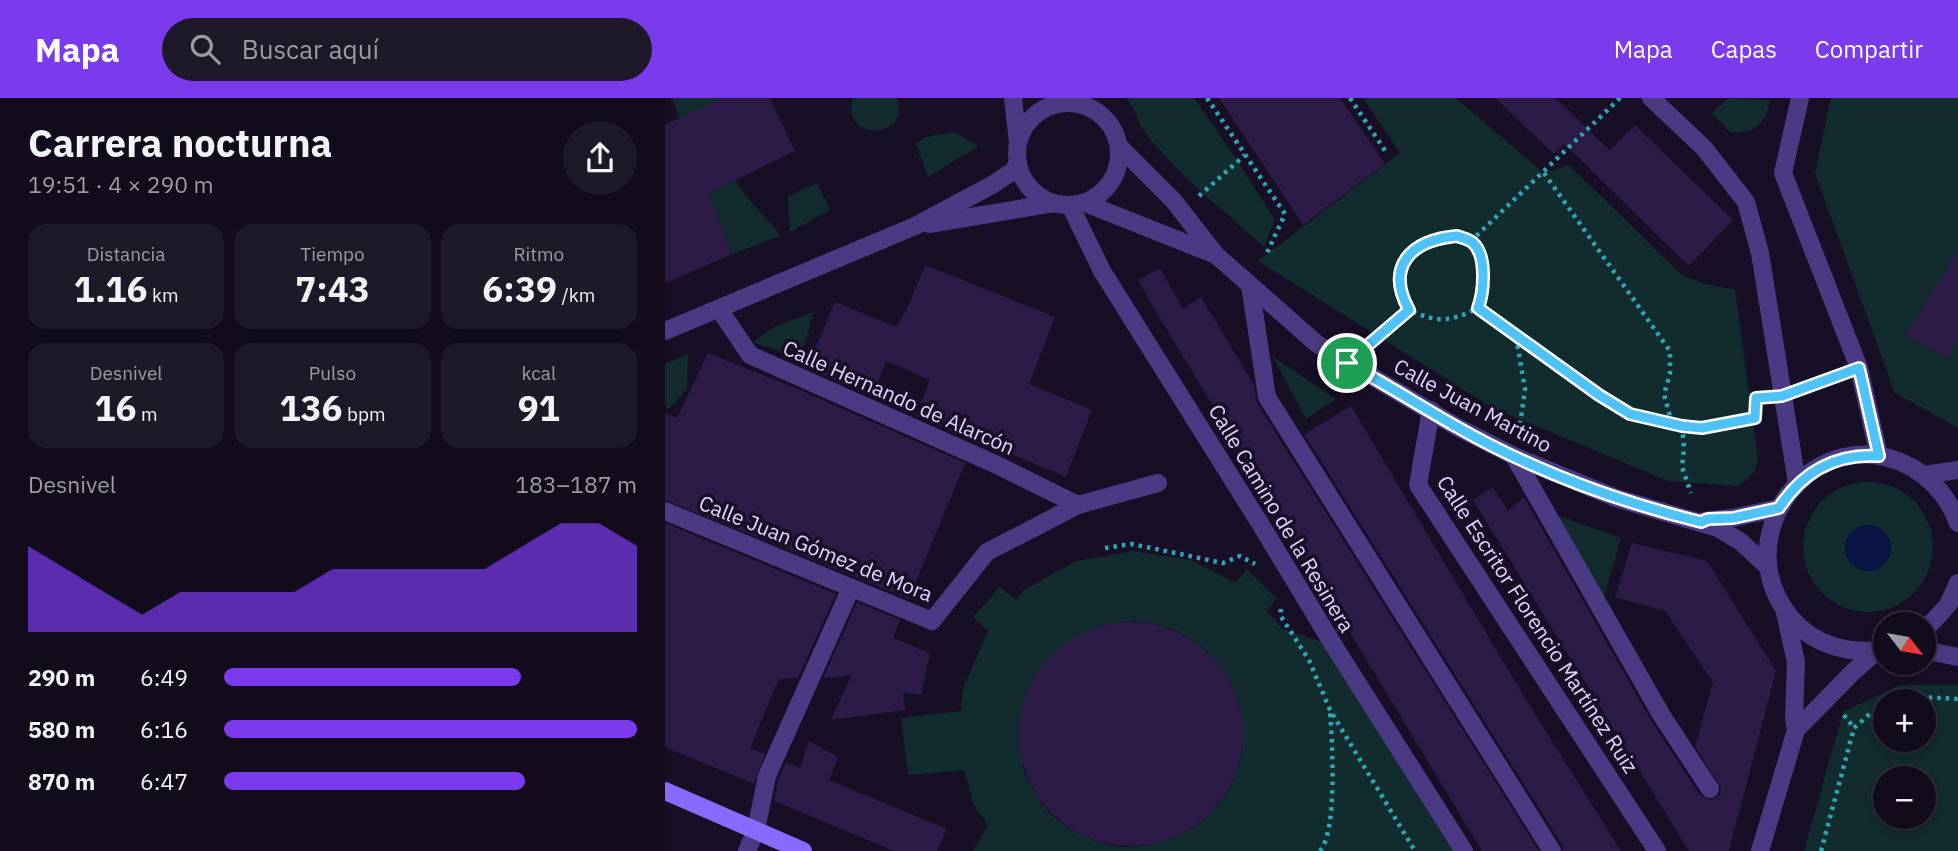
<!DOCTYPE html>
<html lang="es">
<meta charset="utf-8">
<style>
:root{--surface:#110b1c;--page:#1e1929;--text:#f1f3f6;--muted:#9c9ba3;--line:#302b3b;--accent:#7c3aed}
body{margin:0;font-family:"IBM Plex Sans",sans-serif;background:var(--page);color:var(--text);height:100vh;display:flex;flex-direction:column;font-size:26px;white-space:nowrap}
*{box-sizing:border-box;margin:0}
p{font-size:23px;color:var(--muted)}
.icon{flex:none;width:38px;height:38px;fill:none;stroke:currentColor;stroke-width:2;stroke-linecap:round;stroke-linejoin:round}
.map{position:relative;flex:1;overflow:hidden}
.sheet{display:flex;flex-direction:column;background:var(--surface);width:665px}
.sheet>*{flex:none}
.needle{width:46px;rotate:121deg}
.controls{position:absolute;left:1208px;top:514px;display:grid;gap:14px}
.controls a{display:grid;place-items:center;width:63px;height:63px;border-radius:50%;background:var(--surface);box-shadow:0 4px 10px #0003,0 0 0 2px var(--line);font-size:35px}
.pin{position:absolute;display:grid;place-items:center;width:60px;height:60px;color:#fff;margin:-30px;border:4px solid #fff;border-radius:50%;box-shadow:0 2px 7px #0007}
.round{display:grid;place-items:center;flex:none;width:74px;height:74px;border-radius:37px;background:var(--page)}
.summary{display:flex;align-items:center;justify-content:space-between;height:119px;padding:0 28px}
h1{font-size:38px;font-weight:800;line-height:52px}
.figures{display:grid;grid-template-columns:repeat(3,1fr);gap:10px;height:119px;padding:7px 28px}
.figures div{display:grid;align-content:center;border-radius:18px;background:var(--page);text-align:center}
.figures b{font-size:35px;font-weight:800}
.figures small{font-size:19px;font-weight:400}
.figures p{font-size:19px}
.chart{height:196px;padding:14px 28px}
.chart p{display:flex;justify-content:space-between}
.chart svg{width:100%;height:126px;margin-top:7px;fill:var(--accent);opacity:.7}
ul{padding:0 28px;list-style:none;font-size:23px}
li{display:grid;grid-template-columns:112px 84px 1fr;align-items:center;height:52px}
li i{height:18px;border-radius:9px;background:var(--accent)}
header{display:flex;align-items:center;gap:42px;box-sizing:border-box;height:98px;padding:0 35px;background:var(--accent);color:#fff}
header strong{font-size:33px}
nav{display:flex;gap:38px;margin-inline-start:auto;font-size:24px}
.search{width:490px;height:63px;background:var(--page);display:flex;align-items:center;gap:18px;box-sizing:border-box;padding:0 24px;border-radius:38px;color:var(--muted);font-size:26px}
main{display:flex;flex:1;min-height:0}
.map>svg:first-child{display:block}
</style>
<header>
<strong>Mapa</strong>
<div class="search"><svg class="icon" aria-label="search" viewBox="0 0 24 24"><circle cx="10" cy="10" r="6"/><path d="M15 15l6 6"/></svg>Buscar aquí</div>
<nav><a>Mapa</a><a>Capas</a><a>Compartir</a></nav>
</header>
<main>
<section class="sheet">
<div class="summary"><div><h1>Carrera nocturna</h1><p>19:51 · 4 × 290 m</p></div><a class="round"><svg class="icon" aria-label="share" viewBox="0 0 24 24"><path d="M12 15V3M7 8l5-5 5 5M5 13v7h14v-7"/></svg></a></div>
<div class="figures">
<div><p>Distancia</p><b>1.16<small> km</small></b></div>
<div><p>Tiempo</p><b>7:43</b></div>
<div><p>Ritmo</p><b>6:39<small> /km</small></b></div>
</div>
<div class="figures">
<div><p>Desnivel</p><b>16<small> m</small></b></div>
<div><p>Pulso</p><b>136<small> bpm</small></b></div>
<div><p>kcal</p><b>91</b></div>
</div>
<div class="chart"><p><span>Desnivel</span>183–187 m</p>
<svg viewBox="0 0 160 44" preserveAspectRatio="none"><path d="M0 44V14L10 22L20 30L30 38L40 30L50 30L60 30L70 30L80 22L90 22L100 22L110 22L120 22L130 14L140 6L150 6L160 14V44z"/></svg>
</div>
<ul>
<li><b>290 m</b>6:49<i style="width:72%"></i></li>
<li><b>580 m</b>6:16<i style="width:100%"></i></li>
<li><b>870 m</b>6:47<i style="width:73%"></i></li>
</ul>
</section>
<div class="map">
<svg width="1293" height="753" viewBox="0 0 1293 753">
<rect width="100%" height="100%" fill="#170f25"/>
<g fill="#122b2f" fill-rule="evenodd">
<path d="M7,0h50c2,34 1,66 22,95 11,16 26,26 36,43l-48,18z"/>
<path d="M188,0h44c14,43 -57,44 -44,0z"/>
<path d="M461,0h68l41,59 40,63 -11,27c-40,-37 -87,-72 -120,-116 -8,-11 -9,-24 -18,-33z"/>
<path d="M698,0h93l88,75 25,-8 112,109c18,9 34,13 54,15l23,170 -5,15 -15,12 -70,-5 -175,-73 -235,-147 142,-108z"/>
<path d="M1063,0l42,2c-4,24 -15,34 -40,32l-18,-19z"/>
<path d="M1166,0h127v330l-63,-35 -80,-220z"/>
<path d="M289,34l25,14 -51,31 -12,-33 10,-7z"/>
<path d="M152,85l13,27 -40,22 -2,-36z"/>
<path d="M149,214l-14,46 -47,-16 21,-15z"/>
<path d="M23,256l-1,35 -19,20 -3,-4v-41z"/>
<path d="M608,259l63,42 -30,20z"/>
<circle cx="1203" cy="449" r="65"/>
<path d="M886,415l70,25 -18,62z"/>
<path d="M468,453l58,9 45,23 10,-14 31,29 -10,13 16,18 51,17 130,205h-491l15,-26 -15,-21 -9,-34 -56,5 -7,-57 60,-7 2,-23 25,-57 -15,-14 27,-30 16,13 8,-10 52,-29zM468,523c11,2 25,3 36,7 98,38 99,176 0,211 -24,9 -49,11 -73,2 -20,-8 -43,-20 -55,-40 -5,-8 -12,-18 -16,-27 -2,-6 -2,-14 -4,-21 -9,-55 23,-106 75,-125 11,-4 25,-5 37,-7z"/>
<path d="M1235,587h58v166h-154l39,-139zM1220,604h38v38h-38zM1220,681h38v38h-38z"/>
</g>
<circle fill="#0a1443" cx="1203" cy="450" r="23"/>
<g fill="#2b1b46">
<path d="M57,0h48l25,53 -86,42 23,61 -67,29v-158z"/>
<path d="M554,0h121l45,66 -82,61z"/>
<path d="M830,0h60l55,52 25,-25 98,95 -44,46 -125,-122 -10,10z"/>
<path d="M1293,154v88l-10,18 -43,-22z"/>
<path d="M260,167l130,52 -26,67 63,26 -26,67 -91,-38 -1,3 -58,-26 14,-36 -44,-19 -14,36 -65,-29 28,-66 61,25 12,-20z"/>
<path d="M495,170l23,41 18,-12 53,88 3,18 282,448h-57l-330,-546 -14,-25z"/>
<path d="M43,255l90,36 167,74 -56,136 -244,-99v-87l12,5z"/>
<path d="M686,308l177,297 93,148h-58l-1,-6 -258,-411z"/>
<path d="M828,389l15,24 16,-14 128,225 48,73 10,5 10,-5 1,-7 -26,-42 18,-64 -48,-71 -50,-14 17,-54 75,18 69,110 -47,180h-40l-216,-351z"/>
<path d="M0,425l171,71 -38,84 -19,1 -29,69 15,6 -11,30 -89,-37z"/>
<path d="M192,504l43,18 -7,18 37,15 -9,42 -18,-3 2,18 -74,10 20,-44 -28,2z"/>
<circle cx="466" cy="636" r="112"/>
<path d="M144,643l29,16 -9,23 118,49 -10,22h-43l-120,-50 4,-21 8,-18 14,6z"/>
</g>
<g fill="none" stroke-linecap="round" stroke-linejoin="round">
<g stroke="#2fa6b7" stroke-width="4.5" stroke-dasharray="3.5 5" stroke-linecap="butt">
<path d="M542,0l78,116 -19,41"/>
<path d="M685,0l36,54"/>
<path d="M955,0l-149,143c15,18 15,47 7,67l121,87 31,19 52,12 20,2 53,-9 1,-20"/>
<path d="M879,75l126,178v23l-6,20 8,30"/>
<path d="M534,98l46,-41"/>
<path d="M744,212c-4,-8 -9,-16 -10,-25 -4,-39 42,-55 72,-44"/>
<path d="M851,239l9,52 -6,43"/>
<path d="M702,248l42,-36c29,13 41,12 69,-2"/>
<path d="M1139,290l31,-12"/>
<path d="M1017,328l2,22 -2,19 9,26"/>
<path d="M440,450l27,-4 91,19 17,-7 15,8"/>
<path d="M616,511l-1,6 29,45 21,50 85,141"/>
<path d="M1239,604l15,-5 39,2"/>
<path d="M1179,617l10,13"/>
<path d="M655,753c18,-22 12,-110 10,-140"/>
<path d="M1156,753l33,-123 18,-16 13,-4"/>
</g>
<g stroke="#4a3a84" stroke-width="18">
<path d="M348,0l5,45"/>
<path d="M986,0l53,50 42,54 14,51 37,230"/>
<path d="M1135,0l-17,75 76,195 20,88"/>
<circle cx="403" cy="56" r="51"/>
<path d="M454,48l54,54 43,55 101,89 140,83 57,29 102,42 102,30 23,14 27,25"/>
<path d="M420,105l131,52"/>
<path d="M405,107l32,66 159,254 73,121 130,205"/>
<path d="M264,126l125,-21"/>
<path d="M585,187l17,112 285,454"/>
<path d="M54,211l31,46 245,109 83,41"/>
<path d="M0,233l250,-105 77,-41 21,-14 5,-8"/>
<path d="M766,312l-13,75 239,366"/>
<path d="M849,358l148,260 48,73"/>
<path d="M1259,377l34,-5"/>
<path d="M0,413l267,110 55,-69 91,-47 80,-22"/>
<path d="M1039,423l28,-3 47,-10"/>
<path d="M1258,534l25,-27 10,-22"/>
<path d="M1220,551c-34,6 -70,-3 -93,-30 -70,-82 24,-204 119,-152 23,13 38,32 47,56"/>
<path d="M1258,552l35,7"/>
<path d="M1131,632l57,-58 24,-21"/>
<path d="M82,753l9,-21 11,-54 84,-188"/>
<path d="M1095,753l36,-121 -2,-12 2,-56 -11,-49"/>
</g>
<path stroke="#896aff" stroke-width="18" d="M0,693l138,60"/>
</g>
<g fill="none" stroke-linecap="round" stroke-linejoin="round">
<defs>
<path id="route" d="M792,138c5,2 12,3 16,7 14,12 11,49 5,65l121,87 31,19 52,12 20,2 53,-10 1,-20 26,-2 77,-28 20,88c-43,-3 -77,16 -100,52l-46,10 -25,1 -7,3c-85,-21 -167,-51 -244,-95 -37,-21 -73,-44 -110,-64l62,-53c-24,-44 2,-70 48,-74z"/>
</defs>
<use href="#route" stroke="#fff" stroke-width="14"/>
<use href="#route" stroke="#4fc3f7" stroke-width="9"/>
</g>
<g text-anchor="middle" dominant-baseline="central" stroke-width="7" stroke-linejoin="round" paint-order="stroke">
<g font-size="21" fill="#e0d3ff" stroke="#170f25">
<text transform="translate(234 299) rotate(24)">Calle Hernando de Alarcón</text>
<text transform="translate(808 307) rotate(28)">Calle Juan Martino</text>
<text transform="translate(617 420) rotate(59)">Calle Camino de la Resinera</text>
<text transform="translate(151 450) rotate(22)">Calle Juan Gómez de Mora</text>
<text transform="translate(873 526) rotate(57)">Calle Escritor Florencio Martínez Ruiz</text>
</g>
</g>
</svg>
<div class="controls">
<a><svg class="needle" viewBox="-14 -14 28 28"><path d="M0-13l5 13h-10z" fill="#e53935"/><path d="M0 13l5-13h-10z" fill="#9c9ba3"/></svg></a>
<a>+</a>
<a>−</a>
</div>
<div class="pin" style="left:682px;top:265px;background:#1e9e55"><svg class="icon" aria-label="arrive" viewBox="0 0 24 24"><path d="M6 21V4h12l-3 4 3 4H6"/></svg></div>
</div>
</main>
